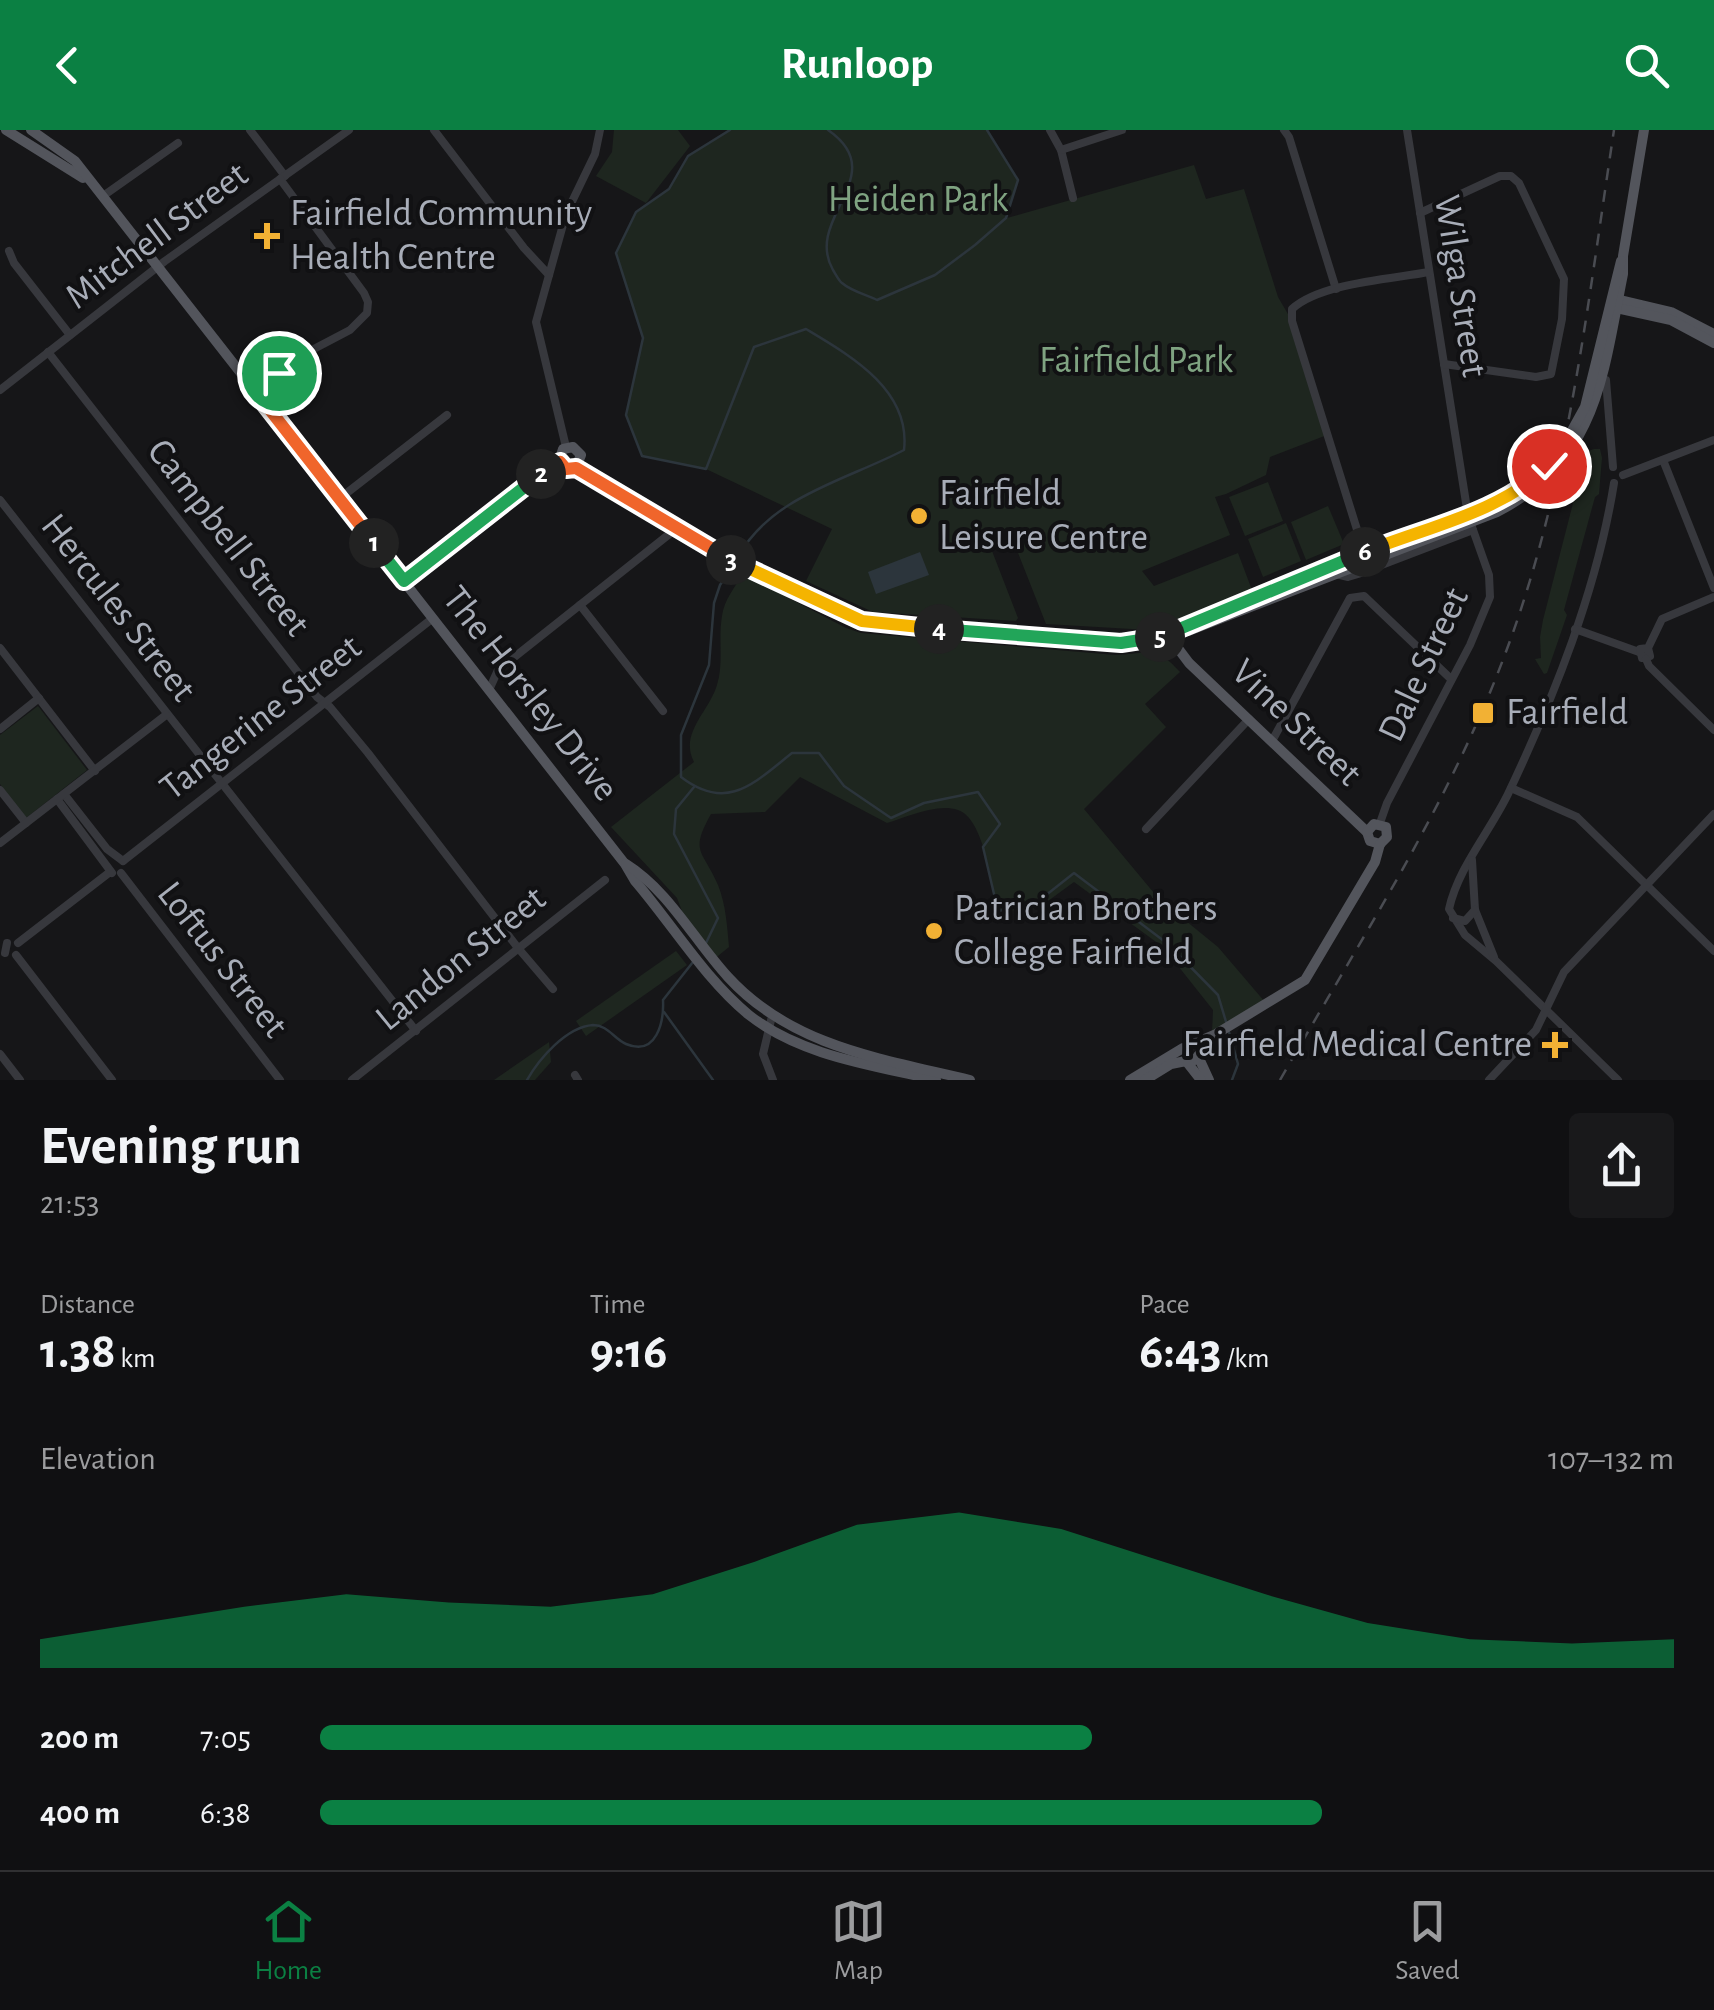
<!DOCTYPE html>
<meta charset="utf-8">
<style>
:root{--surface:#101012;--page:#19191b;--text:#f1f3f6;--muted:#9c9d9f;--line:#303032;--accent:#0b8043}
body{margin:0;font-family:"Alegreya Sans",sans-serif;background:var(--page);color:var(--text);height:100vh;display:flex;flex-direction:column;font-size:38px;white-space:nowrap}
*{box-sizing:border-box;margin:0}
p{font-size:32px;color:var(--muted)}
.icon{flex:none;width:55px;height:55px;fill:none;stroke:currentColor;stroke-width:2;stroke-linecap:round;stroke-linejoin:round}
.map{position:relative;height:950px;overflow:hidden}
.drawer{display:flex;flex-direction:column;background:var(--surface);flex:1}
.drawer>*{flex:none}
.pin{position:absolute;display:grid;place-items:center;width:85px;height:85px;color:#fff;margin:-42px;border:5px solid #fff;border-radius:50%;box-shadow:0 2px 10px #0007}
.km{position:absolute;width:50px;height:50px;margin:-25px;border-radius:50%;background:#222;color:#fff;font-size:28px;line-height:50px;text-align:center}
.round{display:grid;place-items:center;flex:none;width:105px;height:105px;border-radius:10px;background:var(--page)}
.overview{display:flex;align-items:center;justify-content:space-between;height:170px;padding:0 40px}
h1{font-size:55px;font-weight:700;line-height:75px}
.metrics{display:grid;grid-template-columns:repeat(3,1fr);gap:15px;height:170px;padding:10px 40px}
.metrics div{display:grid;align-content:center}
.metrics b{font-size:50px;font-weight:700}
.metrics small{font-size:28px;font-weight:400}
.metrics p{font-size:28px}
.chart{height:280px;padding:20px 40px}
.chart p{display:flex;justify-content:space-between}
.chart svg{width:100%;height:180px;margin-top:10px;fill:var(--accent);opacity:.7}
ul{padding:0 40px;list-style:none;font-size:32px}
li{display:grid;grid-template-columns:160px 120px 1fr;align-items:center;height:75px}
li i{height:25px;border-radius:12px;background:var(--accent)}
header{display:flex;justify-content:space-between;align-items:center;height:130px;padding:0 40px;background:var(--accent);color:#fff;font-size:45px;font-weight:700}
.tabs{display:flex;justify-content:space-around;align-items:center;height:140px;border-top:2px solid var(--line);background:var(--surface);font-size:28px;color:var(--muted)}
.tabs a{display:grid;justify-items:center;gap:5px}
.tabs .current{color:var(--accent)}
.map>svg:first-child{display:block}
</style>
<header><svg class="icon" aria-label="back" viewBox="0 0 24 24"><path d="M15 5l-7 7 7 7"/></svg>Runloop<svg class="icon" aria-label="search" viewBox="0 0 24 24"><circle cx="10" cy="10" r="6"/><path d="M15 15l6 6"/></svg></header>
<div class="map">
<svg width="1714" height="950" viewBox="0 0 1714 950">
<rect width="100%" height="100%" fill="#161618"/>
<g fill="#1e261f">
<path d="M614,0h64l12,16 -44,57 -50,-27 16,-24z"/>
<path d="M730,0h257l31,50 -11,38 187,-53 12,34 38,-10 34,108 14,24 35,114 -57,22 -4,18 -40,19 -11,3 15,38 -88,36 12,15 84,-33 14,37 -103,40 -103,-6 -37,-94 -22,8 31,80 -2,3 -143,-9 -67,-31 26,-52 -126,-60 -64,-13 -16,-41 17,-77 -27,-85 20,-41 33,-23 19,-33z"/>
<path d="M1594,319h6l2,9 -3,36 -4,3 -31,113 3,5 -20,58 -3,1 -9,-15 6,-1 -1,-21 3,-17 37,-144 1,-5 -7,-1 14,-19z"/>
<path d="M1268,352l15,39 -38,15 -16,-39z"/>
<path d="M1328,376l16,38 -38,16 -15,-38z"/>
<path d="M1286,393l15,38 -38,16 -15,-38z"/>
<path d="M743,444l103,54 15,5 254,22c32,-1 41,-10 65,17l-35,32 21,23 -82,82 75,90 59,48 47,55 -53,31 1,-23 -50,-63 -89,-65 -37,27 -39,2c-6,-24 -14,-93 -40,-101 -22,-7 -50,7 -71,13l-87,-46 -35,35 -54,2c-22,39 -8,36 7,71 8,20 9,41 11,62l-16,13 -25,-33 -11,-29 -66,-71 83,-65c-15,-29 15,-50 23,-77 7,-23 1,-46 5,-69 2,-16 13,-29 21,-42z"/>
<path d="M38,576l49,64 -61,48 -26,-34v-49z"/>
<path d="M676,821l11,14 -101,71 -10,-15z"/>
<path d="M549,912l2,20 -16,18h-41z"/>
</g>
<path fill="#2c353c" d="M920,422l9,23 -53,19 -8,-22z"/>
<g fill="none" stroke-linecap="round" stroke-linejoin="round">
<g stroke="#2c353c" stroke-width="2.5">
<path d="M730,0l-42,26 -19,33 -33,23 -20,41 27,85 -17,77 16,41 64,13 48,-122 52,-18c45,27 105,61 98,121 -57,30 -133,46 -166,107"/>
<path d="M828,0c65,45 -25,88 5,140 2,3 6,11 9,13 9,8 25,12 35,17l58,-25 40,-30 31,-27 12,-38 -31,-50"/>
<path d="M734,434l-14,21 -6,18 -5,62 -28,70v42c47,36 74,5 111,-24h27l25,33 47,32 33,-15 54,-11 22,32 -17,23 15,64 38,-8 38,-30 94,71 50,51 9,30"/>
<path d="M694,657l-18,22 -2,25 44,84 -12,25"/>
<path d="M664,882l49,68"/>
<path d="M1229,902l9,32 -6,16"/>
<path d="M527,950c12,-21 39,-53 66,-55 15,0 21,14 33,19 31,13 38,-23 37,-44l30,-38"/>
</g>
<g stroke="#37383d" stroke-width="8">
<path d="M250,0l35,46"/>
<path d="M434,0l90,118 25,27"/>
<path d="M1050,0l11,20 12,48"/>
<path d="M1284,0l5,7 47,152"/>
<path d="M1407,0l60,379"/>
<path d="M1061,20l61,-20"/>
<path d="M103,66l75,-53"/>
<path d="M1420,83l80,-37h11l8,7 45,96 -2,40 -11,55 -15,3 -92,-13"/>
<path d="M9,121l5,12 56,72"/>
<path d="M48,222l269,345 13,10 38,46 150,195 35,41"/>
<path d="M1606,250l7,87"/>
<path d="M0,260l165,-129 184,-131"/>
<path d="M255,262l55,-41 40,-21 17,-17 1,-11 -4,-9 -84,-114"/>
<path d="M566,317l-30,-125 30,-108 29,-60 5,-24"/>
<path d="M1663,330l51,128"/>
<path d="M1623,345l91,-35"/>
<path d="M1614,353c-17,107 -60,214 -106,311 -19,39 -50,74 -59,115l16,26 31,26 122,119"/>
<path d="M339,369l108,-84"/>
<path d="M0,370l416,531"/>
<path d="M1364,422l-72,-231v-12c28,-26 100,-30 137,-37"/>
<path d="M1336,444l12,3 10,-3 115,-44"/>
<path d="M580,475l83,106"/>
<path d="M1575,499l64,23"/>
<path d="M0,518l95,123"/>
<path d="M1648,518l-8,1 2,9 8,-2 -2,-8 14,-29 52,-22"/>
<path d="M1646,529l3,7 65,64"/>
<path d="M489,560l9,-20 179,-142"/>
<path d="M0,599l39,-31"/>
<path d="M1272,611l78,-143 14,-2 87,83"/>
<path d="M1511,658l66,29 137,134"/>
<path d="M0,660l26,33"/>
<path d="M64,664l43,55 16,12"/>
<path d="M57,669l55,74"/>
<path d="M1380,693l7,-20 83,-158 20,-48 -1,-22 -17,-48"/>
<path d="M1146,699l103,-110"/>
<path d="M0,713l166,-128"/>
<path d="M1472,730l3,50 19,47"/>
<path d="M123,731l310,-243"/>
<path d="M121,743l159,207"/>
<path d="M1453,788l12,3 10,-11"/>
<path d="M18,813l92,-71"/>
<path d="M5,823l2,-10"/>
<path d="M16,825l96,125"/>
<path d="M772,886l-9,38 10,26"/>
<path d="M0,924l20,26"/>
<path d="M575,945l3,5"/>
<path d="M352,950l253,-200"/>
<path d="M1489,950l47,-50 28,-58 150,-158"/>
</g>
<g stroke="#53555c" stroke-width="10">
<path d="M6,0l77,48"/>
<path d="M31,0l44,31 550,703 10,17c37,43 70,98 114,134 52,41 123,50 187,65"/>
<path d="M1616,169l55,13 43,22"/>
<path d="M1612,177l59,13 43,23"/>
<path d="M559,332l4,-13 10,-2 8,8 -5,12"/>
<path d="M576,337l141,85 145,69 259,22 67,-12 309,-119c101,-51 106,-138 126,-238v-18l21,-126"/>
<path d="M404,451l155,-119"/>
<path d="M1173,501l191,-79 130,-49 44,-26 21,-23 26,-47 36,-146"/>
<path d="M1168,505l21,28 178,169 3,9 10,3"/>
<path d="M1367,702l7,-8 12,3 1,10 -7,7"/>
<path d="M626,734c43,27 68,76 102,113 64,70 155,82 242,103"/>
<path d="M1188,916l28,-12 89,-54 70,-118 5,-18"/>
<path d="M1198,926l11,24"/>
<path d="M1187,932l8,-2 17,-22"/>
<path d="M1130,950l53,-32"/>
<path d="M1145,950l26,-16 15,-3 15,19"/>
</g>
<path stroke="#4a4c52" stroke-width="2.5" stroke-dasharray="12 10" stroke-linecap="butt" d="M1280,950c79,-138 168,-274 224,-423 64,-168 83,-350 110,-527"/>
</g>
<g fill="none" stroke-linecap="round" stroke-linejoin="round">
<defs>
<path id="split-1" d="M279,243l-23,19 118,151"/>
<path id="split-2" d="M374,413l30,38 137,-107"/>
<path id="split-3" d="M541,344l19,-12 6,7 10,-1 155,92"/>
<path id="split-4" d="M731,430l131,61 77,8"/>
<path id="split-5" d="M939,499l182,14 39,-6"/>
<path id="split-6" d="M1160,507l205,-85"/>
<path id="split-7" d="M1365,422c62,-25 134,-39 184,-86"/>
</defs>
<use href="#split-1" stroke="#fff" stroke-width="20"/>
<use href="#split-2" stroke="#fff" stroke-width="20"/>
<use href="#split-3" stroke="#fff" stroke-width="20"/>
<use href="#split-4" stroke="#fff" stroke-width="20"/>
<use href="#split-5" stroke="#fff" stroke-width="20"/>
<use href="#split-6" stroke="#fff" stroke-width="20"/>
<use href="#split-7" stroke="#fff" stroke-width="20"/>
<use href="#split-1" stroke="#f0652b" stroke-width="12"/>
<use href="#split-2" stroke="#22a559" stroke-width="12"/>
<use href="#split-3" stroke="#f0652b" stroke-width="12"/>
<use href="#split-4" stroke="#f5b400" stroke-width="12"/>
<use href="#split-5" stroke="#22a559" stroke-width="12"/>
<use href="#split-6" stroke="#22a559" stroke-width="12"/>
<use href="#split-7" stroke="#f5b400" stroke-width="12"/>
</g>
<g fill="#f2b134" stroke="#111113" stroke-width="4">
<path d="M262 91h10v10h10v10h-10v10h-10v-10h-10v-10h10z"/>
<circle cx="919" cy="386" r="10"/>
<rect x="1471" y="571" width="24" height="24" rx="5"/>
<circle cx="934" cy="801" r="10"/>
<path d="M1550 900h10v10h10v10h-10v10h-10v-10h-10v-10h10z"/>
</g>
<g text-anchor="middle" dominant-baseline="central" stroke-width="8" stroke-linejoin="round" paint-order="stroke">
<g font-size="38" fill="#7fa381" stroke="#111113">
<text x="918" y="70">Heiden Park</text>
<text x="1136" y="231">Fairfield Park</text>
</g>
<g font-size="38" fill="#a8adb8" stroke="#111113" text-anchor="start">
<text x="290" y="84">Fairfield Community<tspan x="290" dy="44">Health Centre</tspan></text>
<text x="939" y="364">Fairfield<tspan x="939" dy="44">Leisure Centre</tspan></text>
<text x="1506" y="583">Fairfield</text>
<text x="954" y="779">Patrician Brothers<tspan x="954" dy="44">College Fairfield</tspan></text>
<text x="1532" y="915" text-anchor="end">Fairfield Medical Centre</text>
</g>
<g font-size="38" fill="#a8adb8" stroke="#111113">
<text transform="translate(157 106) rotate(-37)">Mitchell Street</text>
<text transform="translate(1460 156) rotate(81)">Wilga Street</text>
<text transform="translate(228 408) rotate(52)">Campbell Street</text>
<text transform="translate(118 478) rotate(52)">Hercules Street</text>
<text transform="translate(1424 535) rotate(-65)">Dale Street</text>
<text transform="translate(530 564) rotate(52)">The Horsley Drive</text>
<text transform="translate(261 588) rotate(-38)">Tangerine Street</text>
<text transform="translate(1296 593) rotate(44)">Vine Street</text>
<text transform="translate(461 829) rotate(-39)">Landon Street</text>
<text transform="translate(222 830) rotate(52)">Loftus Street</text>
</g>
</g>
</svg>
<div class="pin" style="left:279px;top:243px;background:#1e9e55"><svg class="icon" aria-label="arrive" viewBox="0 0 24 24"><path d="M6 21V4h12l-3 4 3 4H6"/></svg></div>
<div class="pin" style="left:1549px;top:336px;background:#d93025"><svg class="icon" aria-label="check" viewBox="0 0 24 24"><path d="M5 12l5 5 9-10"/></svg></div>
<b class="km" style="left:374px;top:413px">1</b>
<b class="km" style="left:541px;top:344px">2</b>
<b class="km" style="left:731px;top:430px">3</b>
<b class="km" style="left:939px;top:499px">4</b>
<b class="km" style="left:1160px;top:507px">5</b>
<b class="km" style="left:1365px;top:422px">6</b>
</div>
<section class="drawer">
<div class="overview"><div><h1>Evening run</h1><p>21:53</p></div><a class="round"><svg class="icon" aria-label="share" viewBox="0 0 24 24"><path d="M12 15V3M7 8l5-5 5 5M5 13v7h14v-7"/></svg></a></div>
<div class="metrics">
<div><p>Distance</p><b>1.38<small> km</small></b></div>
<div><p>Time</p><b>9:16</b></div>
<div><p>Pace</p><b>6:43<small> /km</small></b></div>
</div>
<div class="chart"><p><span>Elevation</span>107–132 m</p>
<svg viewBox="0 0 160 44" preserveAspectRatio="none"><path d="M0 44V37L10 33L20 29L30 26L40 28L50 29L60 26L70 18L80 9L90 6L100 10L110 18L120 26L130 33L140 37L150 38L160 37V44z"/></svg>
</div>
<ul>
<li><b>200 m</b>7:05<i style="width:57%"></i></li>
<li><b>400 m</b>6:38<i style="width:74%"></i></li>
</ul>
</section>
<nav class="tabs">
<a class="current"><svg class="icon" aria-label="home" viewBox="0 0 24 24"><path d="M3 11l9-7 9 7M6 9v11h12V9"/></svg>Home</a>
<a><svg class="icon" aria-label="map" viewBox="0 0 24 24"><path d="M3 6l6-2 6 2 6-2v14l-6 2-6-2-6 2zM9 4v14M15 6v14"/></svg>Map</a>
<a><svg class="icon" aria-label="saved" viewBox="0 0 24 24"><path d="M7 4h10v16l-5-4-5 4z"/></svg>Saved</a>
</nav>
